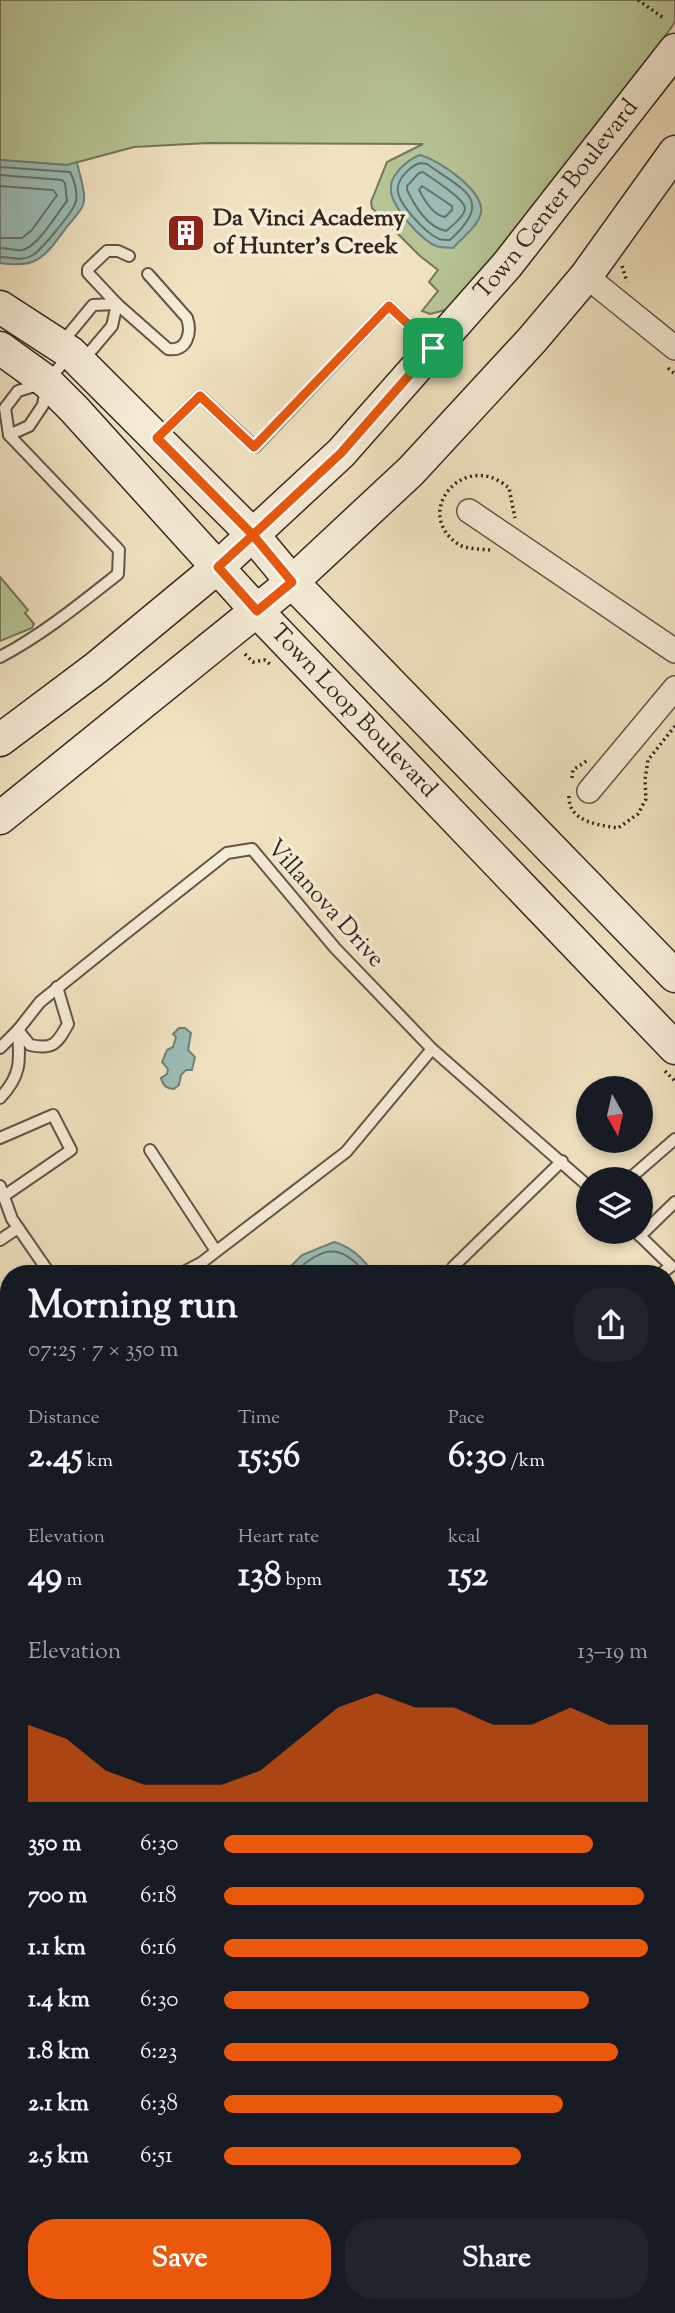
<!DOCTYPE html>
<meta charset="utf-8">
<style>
:root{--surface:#171b24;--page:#20242c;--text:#f1f3f6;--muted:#9ea1a6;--accent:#ea580c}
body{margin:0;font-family:"Sorts Mill Goudy",serif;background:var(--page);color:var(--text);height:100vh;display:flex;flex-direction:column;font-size:26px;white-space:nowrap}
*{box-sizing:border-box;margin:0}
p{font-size:23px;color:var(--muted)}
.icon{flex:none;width:38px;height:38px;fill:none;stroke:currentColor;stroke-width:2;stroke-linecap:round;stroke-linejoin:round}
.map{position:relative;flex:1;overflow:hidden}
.details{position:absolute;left:0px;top:1265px;width:676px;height:1048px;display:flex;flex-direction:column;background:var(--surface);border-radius:28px 28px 0 0;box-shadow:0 4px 10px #0003}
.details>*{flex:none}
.needle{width:46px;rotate:172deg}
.tools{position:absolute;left:576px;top:1076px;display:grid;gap:14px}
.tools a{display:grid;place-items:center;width:77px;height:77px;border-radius:50%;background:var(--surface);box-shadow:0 4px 10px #0003;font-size:35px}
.pin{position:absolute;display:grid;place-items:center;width:60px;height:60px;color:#fff;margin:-30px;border-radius:14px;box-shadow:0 4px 10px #0006}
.round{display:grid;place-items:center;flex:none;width:74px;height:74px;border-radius:28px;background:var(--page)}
.summary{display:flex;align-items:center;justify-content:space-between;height:119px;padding:0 28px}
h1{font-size:38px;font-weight:800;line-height:52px}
.metrics{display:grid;grid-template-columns:repeat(3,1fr);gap:10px;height:119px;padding:7px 28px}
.metrics div{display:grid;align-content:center}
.metrics b{font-size:35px;font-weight:800}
.metrics small{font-size:19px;font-weight:400}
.metrics p{font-size:19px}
.chart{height:196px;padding:14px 28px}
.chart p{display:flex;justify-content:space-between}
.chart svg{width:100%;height:126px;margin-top:7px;fill:var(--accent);opacity:.7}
.primary-button{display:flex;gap:14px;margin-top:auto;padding:14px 28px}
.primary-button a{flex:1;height:80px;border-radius:28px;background:var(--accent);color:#fff;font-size:28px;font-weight:800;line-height:80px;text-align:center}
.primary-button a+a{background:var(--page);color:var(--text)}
ul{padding:0 28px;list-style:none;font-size:23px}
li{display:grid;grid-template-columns:112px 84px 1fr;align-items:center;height:52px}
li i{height:18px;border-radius:9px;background:var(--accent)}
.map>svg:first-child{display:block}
</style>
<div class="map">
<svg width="675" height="2313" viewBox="0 0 675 2313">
<rect width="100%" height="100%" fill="#f0e2c0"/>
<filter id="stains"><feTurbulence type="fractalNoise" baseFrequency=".00286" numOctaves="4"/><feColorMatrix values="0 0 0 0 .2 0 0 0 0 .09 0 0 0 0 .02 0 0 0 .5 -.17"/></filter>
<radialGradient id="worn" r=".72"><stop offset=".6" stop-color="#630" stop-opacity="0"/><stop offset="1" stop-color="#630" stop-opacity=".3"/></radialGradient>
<g fill="#b6c495" stroke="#75755a" stroke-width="2">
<path d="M0,0h675v22l-73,104 -59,75 -94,108 -19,5 -8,-3 16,-20 -9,-9 9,-12 -18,-14 -48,-48 -1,-6 16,-40 36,-18 -215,-1 -74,4 -67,18 -67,-5z"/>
<path d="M0,577l28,33 -3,3 9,11 -2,4 -32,13z"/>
<path d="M675,1935v378h-163v-8h155v-359z"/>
</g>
<g fill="#9abdb6" stroke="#71817a" stroke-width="2">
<path d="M420,155c19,5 65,36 61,58 -3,13 -19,25 -28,35 -5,-1 -12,0 -17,-2 -16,-7 -42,-37 -45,-54 -3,-16 16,-32 29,-37z"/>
<path d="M0,160l67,5 10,-3c2,12 10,32 6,43 -3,8 -12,16 -17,23 -21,28 -28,41 -66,35z"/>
<path d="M179,1028h6l6,5 -3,17 7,7 -3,13h-6l-5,5 -2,10 -5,4c-8,-1 -11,-3 -13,-11l6,-4 1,-5 -6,-7 5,-12 6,-3 3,-10 -3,-3z"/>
<path d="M334,1242c18,5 29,17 41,32h-92l19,-19z"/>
<path d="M675,2017v296h-119l1,-8h110v-276z"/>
</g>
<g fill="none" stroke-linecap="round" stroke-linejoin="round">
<g stroke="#67726a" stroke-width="2">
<path d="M420,163l7,1c37,27 68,35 23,76 -4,0 -8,0 -11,-1 -13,-6 -44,-37 -41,-52 1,-10 13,-21 22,-24z"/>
<path d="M0,167l70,5c4,7 9,23 5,32 -4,10 -33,45 -42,51 -11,7 -22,2 -33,2"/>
<path d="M423,172c8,6 43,27 42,37 -1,8 -13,17 -19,22 -19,-4 -31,-25 -39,-41v-4l12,-13z"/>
<path d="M0,175l62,5 3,3 2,18c-10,12 -29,46 -45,49 -7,1 -15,-2 -22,-2"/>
<path d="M0,186l53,4 4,5 -25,35 -10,8h-22"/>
<path d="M422,186l30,20v4l-7,7c-12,-2 -20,-16 -26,-27z"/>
<path d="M293,1274c28,-27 47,-33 73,0"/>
</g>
<defs>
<g id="lane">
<path d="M129,256l-11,-5h-11l-19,18v4l29,31 51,45c19,3 24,-16 19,-31l-39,-44"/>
<path d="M79,353l11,-1 22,-26 5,-22"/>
<path d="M9,435l20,-9 14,-21 4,-23 24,-29 -2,-19 24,-29 24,-1"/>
<path d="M159,436l41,-40 55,51 134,-141 43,41"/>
<path d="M0,657c42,-22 80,-53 118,-83l1,-24 -110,-115 -4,-27 13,-17 23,-7"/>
<path d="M18,1030l12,15c23,5 27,-1 38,-21l-11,-37"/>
<path d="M0,1048l18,-18 22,-28 77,-62 110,-87 25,-4 83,99 97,101 156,137"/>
<path d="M0,1098c22,-23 20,-38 18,-68"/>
<path d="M0,1138l53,-23 18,35 -67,46"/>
<path d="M150,1150l66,101"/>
<path d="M628,1180l47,-41"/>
<path d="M0,1186l12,33 38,55"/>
<path d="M636,1232l35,34 -10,8"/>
<path d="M640,1236l35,-34"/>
<path d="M0,1240l18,-12"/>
<path d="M453,1267l109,-106"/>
<path d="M180,1274l21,-11 145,-111 86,-103"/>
<path d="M667,1498l8,-8"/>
<path d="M0,1505l9,14"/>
<path d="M667,1593l8,8"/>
<path d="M674,1684h1"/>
<path d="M0,2001l9,13"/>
<path d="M0,2238l9,-4"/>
<path d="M223,2305l4,8"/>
<path d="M411,2313l15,-8"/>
<path d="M489,2313v-8"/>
</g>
<g id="street">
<path d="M586,276l89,72"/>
<path d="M469,511l206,140"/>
<path d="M589,791l86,-103"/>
<path d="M0,1750l9,14"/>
<path d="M667,1927l8,-10"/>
<path d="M0,2082l9,-5"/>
<path d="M143,2313l14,-8"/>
</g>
<g id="secondary">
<path d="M0,307l71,46 182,182 39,47 383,394"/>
<path id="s1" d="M0,348l47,34 27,27 183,202 418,437"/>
<path id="s2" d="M0,740l96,-72 122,-101 123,-114 166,-188 168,-215"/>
<path d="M0,818l292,-236 119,-111 121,-131 54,-64 89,-124"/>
</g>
</defs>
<use href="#lane" stroke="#635547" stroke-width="14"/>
<use href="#street" stroke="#635547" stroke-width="26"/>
<use href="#secondary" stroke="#34261f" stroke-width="35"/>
<g stroke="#34261f" stroke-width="3.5" stroke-dasharray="2 3.5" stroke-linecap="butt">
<path d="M638,0l27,19"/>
<path d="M622,266l5,16"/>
<path d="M668,368l7,6"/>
<path d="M490,550c-10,-1 -25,-1 -32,-6 -40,-27 -7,-78 32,-67 7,2 14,7 19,11l6,30"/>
<path d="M245,654l8,8 12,-2 5,4"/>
<path d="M572,778l1,-8 15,-10"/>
<path d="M569,796c-1,26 30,29 49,32l20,-14 8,-15 -1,-19 3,-20 27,-34"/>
<path d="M665,1071l10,10"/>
<path d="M667,1546l8,10"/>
<path d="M672,1670c-5,-18 -8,-40 3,-56"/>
<path d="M667,1897l8,-9"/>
<path d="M104,2313l14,-8"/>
<path d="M187,2313l15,-8"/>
</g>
<use href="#lane" stroke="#f5ecd6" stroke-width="10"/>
<use href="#street" stroke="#f5ecd6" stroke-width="23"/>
<use href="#secondary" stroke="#f5ecd6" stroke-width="32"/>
</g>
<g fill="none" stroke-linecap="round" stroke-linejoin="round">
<defs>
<path id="route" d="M433,348l-44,-42 -135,141 -54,-51 -43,42 96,97 -35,32 39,44 35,-29 -39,-47 88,-82 92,-105"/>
</defs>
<use href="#route" stroke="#fff" stroke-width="14"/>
<use href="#route" stroke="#ea580c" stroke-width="9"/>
</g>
<defs>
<symbol id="building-square" viewBox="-11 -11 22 22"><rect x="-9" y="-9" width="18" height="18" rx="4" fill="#8f2418" stroke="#f5ecd6"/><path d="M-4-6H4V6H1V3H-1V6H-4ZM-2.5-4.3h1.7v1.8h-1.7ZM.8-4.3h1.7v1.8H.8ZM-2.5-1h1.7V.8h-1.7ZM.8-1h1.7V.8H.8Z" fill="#fff"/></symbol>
</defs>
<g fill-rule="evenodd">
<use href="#building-square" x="164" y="211" width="44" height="44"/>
</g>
<g text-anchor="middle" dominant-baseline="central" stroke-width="7" stroke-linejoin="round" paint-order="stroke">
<g font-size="24" fill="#34261f" stroke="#f5ecd6">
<text stroke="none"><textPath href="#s2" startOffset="779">Town Center Boulevard</textPath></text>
<text stroke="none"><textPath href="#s1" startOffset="508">Town Loop Boulevard</textPath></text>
<text transform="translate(325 904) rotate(48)">Villanova Drive</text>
</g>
<g font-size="24" font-weight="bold" fill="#34261f" stroke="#f5ecd6" text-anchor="start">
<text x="213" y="219">Da Vinci Academy<tspan x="213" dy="28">of Hunter's Creek</tspan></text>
</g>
</g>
<rect width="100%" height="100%" filter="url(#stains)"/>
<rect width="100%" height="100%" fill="url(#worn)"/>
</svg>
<div class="tools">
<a><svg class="needle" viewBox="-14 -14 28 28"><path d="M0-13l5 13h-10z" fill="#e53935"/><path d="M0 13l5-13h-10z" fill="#9ea1a6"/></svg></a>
<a><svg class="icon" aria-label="layers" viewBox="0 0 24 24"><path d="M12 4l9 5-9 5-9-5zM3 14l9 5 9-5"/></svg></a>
</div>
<div class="pin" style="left:433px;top:348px;background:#1e9e55"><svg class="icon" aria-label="arrive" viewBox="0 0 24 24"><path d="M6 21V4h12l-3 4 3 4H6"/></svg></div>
<section class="details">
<div class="summary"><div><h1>Morning run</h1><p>07:25 · 7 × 350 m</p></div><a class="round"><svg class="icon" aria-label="share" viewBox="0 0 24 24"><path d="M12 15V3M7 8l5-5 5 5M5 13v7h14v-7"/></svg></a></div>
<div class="metrics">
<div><p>Distance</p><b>2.45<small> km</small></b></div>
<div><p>Time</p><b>15:56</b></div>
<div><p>Pace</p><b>6:30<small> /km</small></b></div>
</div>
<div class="metrics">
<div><p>Elevation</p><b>49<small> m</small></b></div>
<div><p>Heart rate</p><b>138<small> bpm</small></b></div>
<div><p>kcal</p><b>152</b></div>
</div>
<div class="chart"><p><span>Elevation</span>13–19 m</p>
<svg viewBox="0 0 160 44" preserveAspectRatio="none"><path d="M0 44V17L10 22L20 33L30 38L40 38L50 38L60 33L70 22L80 11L90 6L100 11L110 11L120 17L130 17L140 11L150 17L160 17V44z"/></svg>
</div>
<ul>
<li><b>350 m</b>6:30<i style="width:87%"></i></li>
<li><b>700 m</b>6:18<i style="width:99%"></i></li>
<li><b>1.1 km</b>6:16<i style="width:100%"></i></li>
<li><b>1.4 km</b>6:30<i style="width:86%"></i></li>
<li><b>1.8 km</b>6:23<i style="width:93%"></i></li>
<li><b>2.1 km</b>6:38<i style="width:80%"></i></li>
<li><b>2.5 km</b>6:51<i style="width:70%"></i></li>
</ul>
<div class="primary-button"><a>Save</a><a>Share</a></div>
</section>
</div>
